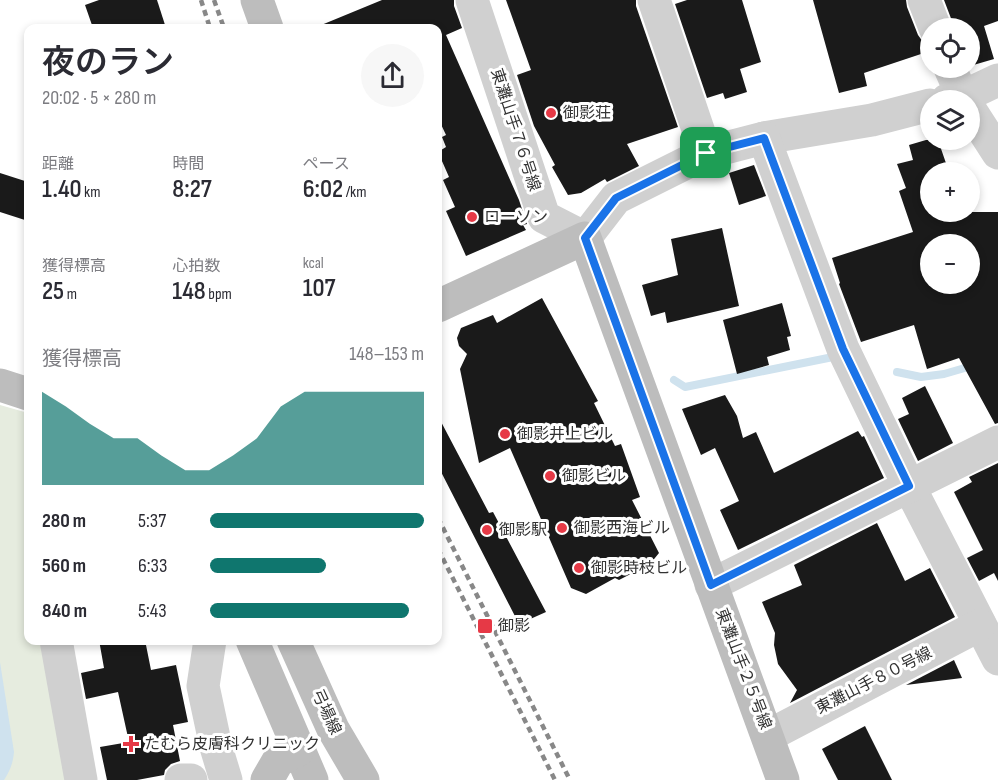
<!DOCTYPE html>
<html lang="ja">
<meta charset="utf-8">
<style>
:root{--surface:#fff;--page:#f7f7f7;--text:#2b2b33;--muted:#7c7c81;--accent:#0f766e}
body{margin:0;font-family:"Sofia Sans Condensed","Noto Sans JP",sans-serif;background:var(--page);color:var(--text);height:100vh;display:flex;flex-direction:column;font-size:22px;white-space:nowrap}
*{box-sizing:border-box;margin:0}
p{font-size:20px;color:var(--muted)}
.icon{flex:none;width:33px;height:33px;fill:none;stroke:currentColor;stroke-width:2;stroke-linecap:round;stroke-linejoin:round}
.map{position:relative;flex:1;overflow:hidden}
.drawer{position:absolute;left:24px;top:24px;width:418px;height:621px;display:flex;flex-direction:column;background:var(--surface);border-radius:12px;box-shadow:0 3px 9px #0003}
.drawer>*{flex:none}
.controls{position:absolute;left:920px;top:18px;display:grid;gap:12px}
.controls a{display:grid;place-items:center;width:60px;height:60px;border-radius:50%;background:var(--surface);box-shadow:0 3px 9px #0003;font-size:30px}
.pin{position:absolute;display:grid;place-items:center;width:51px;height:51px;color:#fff;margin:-26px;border-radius:12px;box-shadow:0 3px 9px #0006}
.round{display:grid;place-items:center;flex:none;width:63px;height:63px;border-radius:32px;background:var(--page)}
.head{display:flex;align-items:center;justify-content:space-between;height:102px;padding:0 18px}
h1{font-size:33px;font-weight:600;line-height:45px}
.stats{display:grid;grid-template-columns:repeat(3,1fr);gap:9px;height:102px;padding:6px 18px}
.stats div{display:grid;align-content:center}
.stats b{font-size:26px;font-weight:600}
.stats small{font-size:16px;font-weight:400}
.stats p{font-size:16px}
.chart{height:168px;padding:12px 18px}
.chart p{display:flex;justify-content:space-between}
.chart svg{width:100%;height:108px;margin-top:6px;fill:var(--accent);opacity:.7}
ul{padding:0 18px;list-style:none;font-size:20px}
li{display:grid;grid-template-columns:96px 72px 1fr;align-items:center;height:45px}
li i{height:15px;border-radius:8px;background:var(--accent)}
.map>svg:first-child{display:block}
</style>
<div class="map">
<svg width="998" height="780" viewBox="0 0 998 780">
<rect width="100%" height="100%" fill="#fff"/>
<path fill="#e6ecdf" d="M0,405l28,8v227l21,1 22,139h-71z"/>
<path fill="#cfe2ee" d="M0,662l14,90c-1,11 -4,19 -10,28h-4z"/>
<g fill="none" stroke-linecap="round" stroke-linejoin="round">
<g stroke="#cfe2ee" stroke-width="8">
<path d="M897,372l24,5 23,-3 31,-9"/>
<path d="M674,380l11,7 148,-30"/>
</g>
</g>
<g fill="#1a1a1a" fill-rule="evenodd">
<path d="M99,0h58l9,28h-73l-8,-23z"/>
<path d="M382,0h72v6l8,22 -16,7 73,165 8,24 -4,1 3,5 -60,26 -20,-45 9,-4 -12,-27 6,-3 -11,-25 8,-5 -4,-10 4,-2 -8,-17v-90h-124z"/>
<path d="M506,0h130v6l42,121 -51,17 12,22 -32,16 -2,-3 -24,14 -13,2 -16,-28 3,-2 -21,-39 -17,-51 14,-5z"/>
<path d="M687,0h55l19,62 -21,7 7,23 -22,7 -2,-6 -16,5 -32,-94z"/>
<path d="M813,0h93l1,7 11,28 5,7 7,4v5l-66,22 3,13 -28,7z"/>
<path d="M944,0h54v21l-14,5 10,33 -24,7 -1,-38h-16l-1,-7z"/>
<path d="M926,140h12l10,29 -6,2 1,1h-13v40h68v211l-3,1 -36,-66 -32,11 -13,-44 -53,17 -22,-58 1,-1 -8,-25 81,-26 -14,-41 7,-3 -9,-24 16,-4 -4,-15zM930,244h39v40h-39z"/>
<path d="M754,165l12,31 -27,9 -10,-32z"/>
<path d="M0,173l28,9v39l-28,-9z"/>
<path d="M722,228l17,78 -72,17 -2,-11 -14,4 -9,-31 36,-10 -7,-36z"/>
<path d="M542,298l56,103 -4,2 21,43 6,-2 19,53 -8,3 27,53 -9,11 -31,16 -4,-2 -29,16 -15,-6 -61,-140 -31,15 -19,-94 7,-15 -8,-8 -2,-8 4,-10 32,-13 4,8z"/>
<path d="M782,303l9,33 -4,1 3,13 -23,7 2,8 -32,9 -14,-54z"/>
<path d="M925,386l28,57 -35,18 -20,-42 11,-5 -7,-16z"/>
<path d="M725,395l12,21 6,22 13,-6 18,41 84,-42 4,6 2,-1 20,42 -146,72 -18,-40 19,-9 -24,-53 -14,7 -19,-46z"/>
<path d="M438,416l51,97 4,-1 53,100 -27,12 -81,-158z"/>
<path d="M998,463v118l-4,-8 -15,8 -12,-23 16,-8 -29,-58 18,-10 -3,-5z"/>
<path d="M877,523l28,58 25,-13 25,49 -165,86 7,-13 -19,-26 -4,-19 1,-12 -13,-31 40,-17 -8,-20z"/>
<path d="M99,640h46l6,30 25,-5 12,57 -15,3 7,36 -9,3 -6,6 -1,5 -27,5h-30l-7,-33 29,-5 -11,-50 -32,7 -5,-26 23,-5z"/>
<path d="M954,660l8,18 -56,7z"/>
<path d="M865,726l27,54h-54l-16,-31z"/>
</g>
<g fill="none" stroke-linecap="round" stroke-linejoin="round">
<g stroke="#d0d0d0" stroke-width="33">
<path d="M472,0l72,217 41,21 31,-40 90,-45 58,-15 108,-18 58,-15"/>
<path d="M654,0l52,153"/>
<path d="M924,0l11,28"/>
<path d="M950,68l14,32"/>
<path d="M947,100l15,-3 36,-17"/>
<path d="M969,108l29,45"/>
<path d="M764,138l79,211 66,137 89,173"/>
<path d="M711,585l287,-143"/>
<path d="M56,640l25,140"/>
<path d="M210,640l-7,46 13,61 10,33"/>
<path d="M768,736l212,-111"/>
<path d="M181,780h10"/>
</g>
<g stroke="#bdbdbd" stroke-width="33">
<path d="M257,0l10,28"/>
<path d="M438,306l147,-68 198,542"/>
<path d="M0,385l28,9"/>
<path d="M252,640l60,140"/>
<path d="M293,640l40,89 30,51"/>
<path d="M267,780l11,-19 20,-11"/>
</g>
<g stroke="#888" stroke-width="4.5" stroke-dasharray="6 4.5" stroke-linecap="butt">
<path d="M201,0l9,28"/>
<path d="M214,0l10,28"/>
<path d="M438,518l132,262"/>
<path d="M438,549l117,231"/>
</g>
</g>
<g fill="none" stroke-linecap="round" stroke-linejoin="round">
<defs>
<path id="route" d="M764,138l79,211 66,137 -198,99 -126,-347 31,-40 90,-45z"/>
</defs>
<use href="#route" stroke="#fff" stroke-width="12"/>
<use href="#route" stroke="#1a73e8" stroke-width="8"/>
</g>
<g fill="#e63946" stroke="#fff" stroke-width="2">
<circle cx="551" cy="113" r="6"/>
<circle cx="472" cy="217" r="6"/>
<circle cx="505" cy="434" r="6"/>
<circle cx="550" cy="476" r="6"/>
<circle cx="562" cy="528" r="6"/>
<circle cx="487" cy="530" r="6"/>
<circle cx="579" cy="568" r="6"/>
<rect x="477" y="618" width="16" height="16" rx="3"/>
<path d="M128 735h6v6h6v6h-6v6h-6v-6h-6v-6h6z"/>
</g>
<g text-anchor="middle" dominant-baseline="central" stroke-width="6" stroke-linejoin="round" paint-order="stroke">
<g font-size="16" fill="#333" stroke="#fff" text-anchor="start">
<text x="563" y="113">御影荘</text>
<text x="484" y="217">ローソン</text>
<text x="517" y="434">御影井上ビル</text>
<text x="562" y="476">御影ビル</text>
<text x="574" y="528">御影西海ビル</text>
<text x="499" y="530">御影駅</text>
<text x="591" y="568">御影時枝ビル</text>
<text x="498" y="626">御影</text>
<text x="144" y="744">たむら皮膚科クリニック</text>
</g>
<g font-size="16" fill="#333" stroke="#fff">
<text transform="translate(515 130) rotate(72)">東灘山手７６号線</text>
<text transform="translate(743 669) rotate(69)">東灘山手２５号線</text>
<text transform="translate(874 681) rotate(-27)">東灘山手８０号線</text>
<text transform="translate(326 712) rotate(65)">弓場線</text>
</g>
</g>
</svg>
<div class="controls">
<a><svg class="icon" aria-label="locate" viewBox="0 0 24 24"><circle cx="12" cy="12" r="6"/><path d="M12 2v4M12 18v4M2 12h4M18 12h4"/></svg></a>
<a><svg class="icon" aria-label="layers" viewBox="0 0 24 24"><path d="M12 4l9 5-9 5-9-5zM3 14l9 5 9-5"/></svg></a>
<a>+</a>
<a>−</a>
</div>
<div class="pin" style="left:706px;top:153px;background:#1e9e55"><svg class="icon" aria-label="arrive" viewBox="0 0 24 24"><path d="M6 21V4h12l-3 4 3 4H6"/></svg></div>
<section class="drawer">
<div class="head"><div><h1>夜のラン</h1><p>20:02 · 5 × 280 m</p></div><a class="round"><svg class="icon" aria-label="share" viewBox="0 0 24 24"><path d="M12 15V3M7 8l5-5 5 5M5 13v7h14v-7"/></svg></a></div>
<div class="stats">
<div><p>距離</p><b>1.40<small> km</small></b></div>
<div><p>時間</p><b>8:27</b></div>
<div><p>ペース</p><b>6:02<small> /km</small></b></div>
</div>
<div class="stats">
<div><p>獲得標高</p><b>25<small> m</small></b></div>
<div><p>心拍数</p><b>148<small> bpm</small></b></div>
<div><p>kcal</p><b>107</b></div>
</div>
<div class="chart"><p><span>獲得標高</span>148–153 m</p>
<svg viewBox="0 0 160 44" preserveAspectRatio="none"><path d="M0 44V6L10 12L20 19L30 25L40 25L50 32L60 38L70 38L80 32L90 25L100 12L110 6L120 6L130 6L140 6L150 6L160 6V44z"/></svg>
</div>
<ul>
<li><b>280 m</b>5:37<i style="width:100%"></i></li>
<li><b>560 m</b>6:33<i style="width:54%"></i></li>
<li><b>840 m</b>5:43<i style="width:93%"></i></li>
</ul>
</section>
</div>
